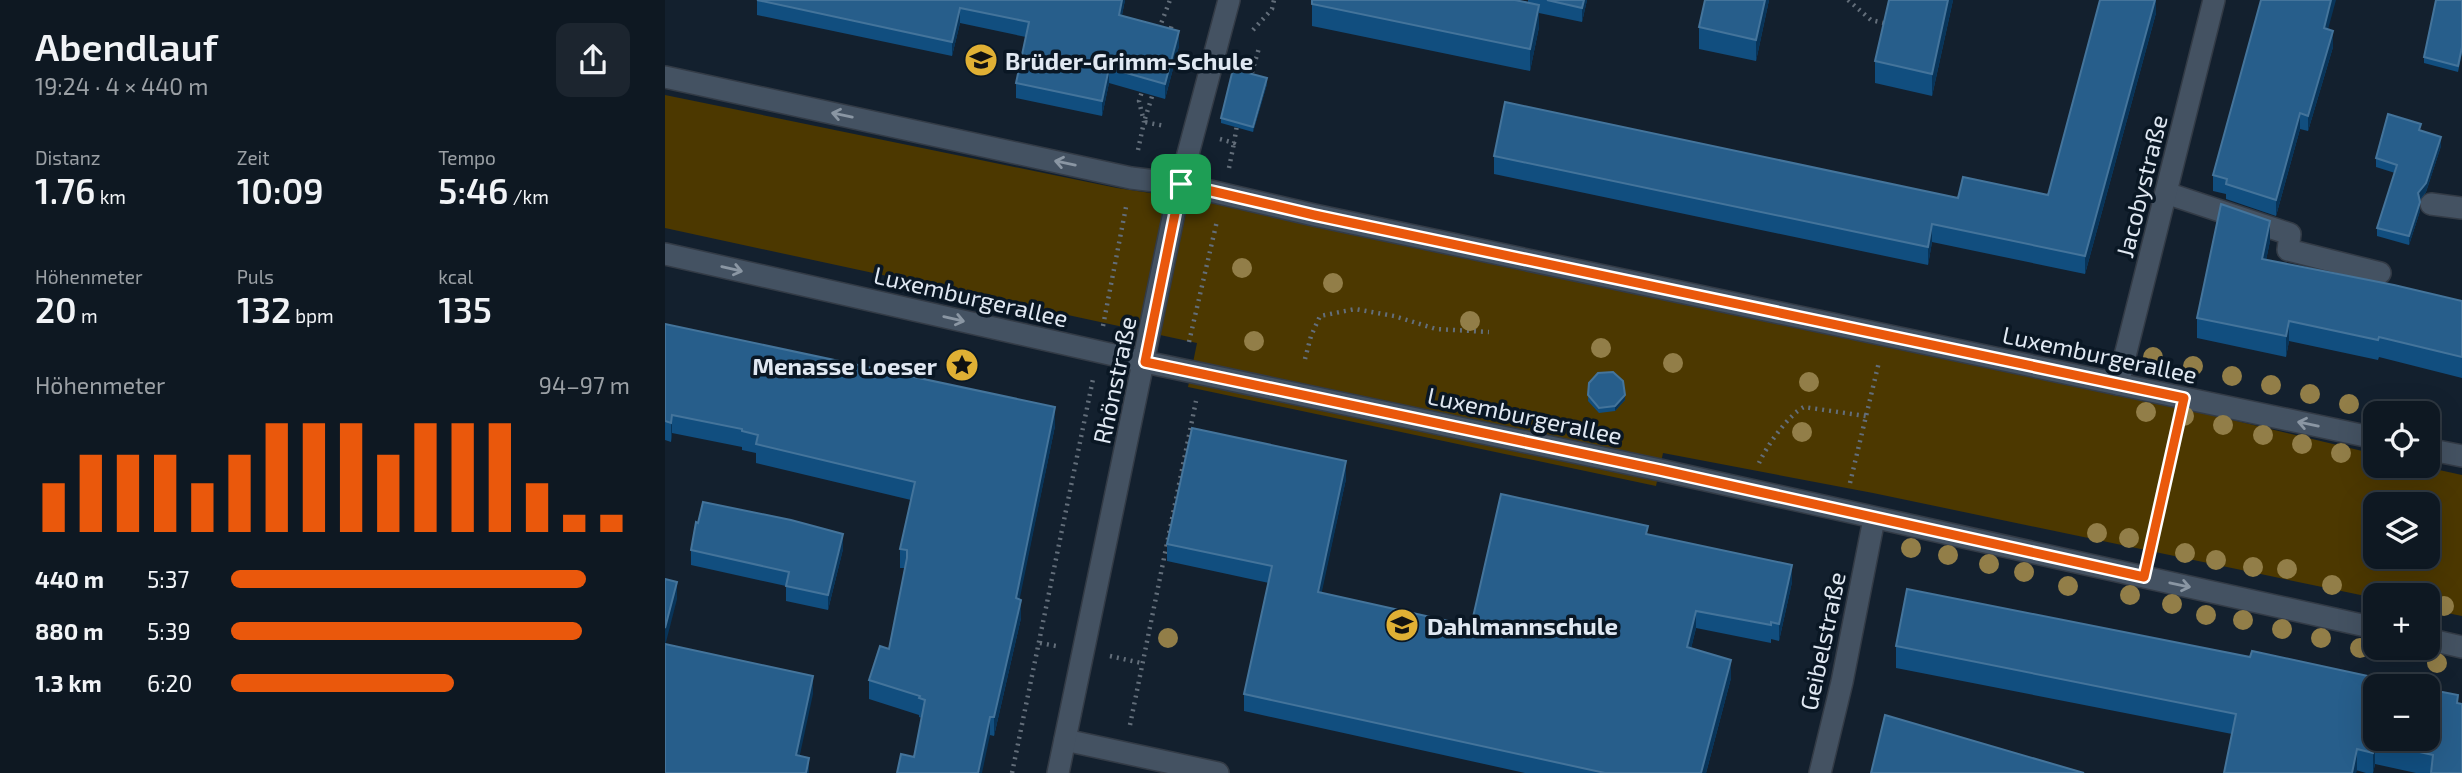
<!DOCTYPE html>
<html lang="de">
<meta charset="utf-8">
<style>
:root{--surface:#0e1822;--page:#1c252f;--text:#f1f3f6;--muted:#9ba0a5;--line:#2e3740;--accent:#ea580c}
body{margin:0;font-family:"Exo 2",sans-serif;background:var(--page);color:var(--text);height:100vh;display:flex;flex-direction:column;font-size:26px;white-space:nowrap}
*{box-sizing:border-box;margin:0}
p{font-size:23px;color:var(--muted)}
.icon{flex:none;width:38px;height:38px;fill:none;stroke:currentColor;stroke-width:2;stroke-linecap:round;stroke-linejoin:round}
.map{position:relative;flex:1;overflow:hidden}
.sheet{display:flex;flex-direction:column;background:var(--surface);width:665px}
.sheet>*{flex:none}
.fabs{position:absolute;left:1698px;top:401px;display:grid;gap:14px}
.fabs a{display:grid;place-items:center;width:77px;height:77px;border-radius:14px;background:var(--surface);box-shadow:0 7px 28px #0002,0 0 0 2px var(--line);font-size:35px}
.pin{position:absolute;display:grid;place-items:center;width:60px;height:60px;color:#fff;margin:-30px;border-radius:14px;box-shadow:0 4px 10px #0006}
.round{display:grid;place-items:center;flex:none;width:74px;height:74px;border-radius:14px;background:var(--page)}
.summary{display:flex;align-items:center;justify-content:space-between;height:119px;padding:0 35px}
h1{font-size:38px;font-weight:600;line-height:52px}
.figures{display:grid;grid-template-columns:repeat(3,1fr);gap:10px;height:119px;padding:7px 35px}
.figures div{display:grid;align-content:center}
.figures b{font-size:35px;font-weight:600}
.figures small{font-size:19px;font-weight:400}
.figures p{font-size:19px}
.chart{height:196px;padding:14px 35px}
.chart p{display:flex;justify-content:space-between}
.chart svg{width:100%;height:126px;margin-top:7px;stroke:var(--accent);stroke-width:6}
ul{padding:0 35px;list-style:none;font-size:23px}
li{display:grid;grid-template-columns:112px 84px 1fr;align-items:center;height:52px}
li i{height:18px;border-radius:9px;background:var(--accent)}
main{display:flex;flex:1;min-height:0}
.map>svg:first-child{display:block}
</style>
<main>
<section class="sheet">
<div class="summary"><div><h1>Abendlauf</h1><p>19:24 · 4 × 440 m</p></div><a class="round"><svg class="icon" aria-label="share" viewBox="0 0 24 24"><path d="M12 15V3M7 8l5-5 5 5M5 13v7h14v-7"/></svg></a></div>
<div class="figures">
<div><p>Distanz</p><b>1.76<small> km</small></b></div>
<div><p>Zeit</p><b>10:09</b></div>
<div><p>Tempo</p><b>5:46<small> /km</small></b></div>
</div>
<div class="figures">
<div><p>Höhenmeter</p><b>20<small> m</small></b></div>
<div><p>Puls</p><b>132<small> bpm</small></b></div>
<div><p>kcal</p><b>135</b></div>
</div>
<div class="chart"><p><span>Höhenmeter</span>94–97 m</p>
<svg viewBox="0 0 160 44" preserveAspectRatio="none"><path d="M5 44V27M15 44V17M25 44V17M35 44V17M45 44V27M55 44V17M65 44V6M75 44V6M85 44V6M95 44V17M105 44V6M115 44V6M125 44V6M135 44V27M145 44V38M155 44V38"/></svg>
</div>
<ul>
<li><b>440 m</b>5:37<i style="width:89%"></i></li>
<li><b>880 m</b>5:39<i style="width:88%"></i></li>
<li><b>1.3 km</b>6:20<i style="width:56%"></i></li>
</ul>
</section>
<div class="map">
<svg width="1797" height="773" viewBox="0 0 1797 773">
<rect width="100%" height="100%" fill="#13202e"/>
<path fill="#4c3800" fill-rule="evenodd" d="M0,95l452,93 114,17 847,178 297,71v12h46l41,9v141l-35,-7v-14h-52v3l-502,-105 -210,-40 -7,33 -468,-99 9,-44 -532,-115zM1710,504h52v52h-52z"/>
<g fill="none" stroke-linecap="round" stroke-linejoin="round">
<defs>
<g id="minor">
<path d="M0,77l466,101 49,6 134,31 1061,223"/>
<path d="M1501,193l124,41 -2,16 92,23"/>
<path d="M1766,204l31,4"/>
<path d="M0,254l480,108 515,108 715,158"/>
<path d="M1453,384l96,-384"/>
<path d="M1762,449l35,7"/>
<path d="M1762,639l35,8"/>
<path d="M400,740l153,33"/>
<path d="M393,773l122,-589 49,-184"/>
<path d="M1155,773l22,-91 32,-163"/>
</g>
</defs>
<use href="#minor" stroke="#333b46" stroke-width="24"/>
<g stroke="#636e7a" stroke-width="4.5" stroke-dasharray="2 5" stroke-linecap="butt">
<path d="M1183,0l23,20 17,4"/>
<path d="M494,29l11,-29"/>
<path d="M588,30l19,-21 2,-9"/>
<path d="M504,35l3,-11"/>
<path d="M585,79l9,-31"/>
<path d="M489,90l-10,32 21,4"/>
<path d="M555,139l14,4 3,-18"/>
<path d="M473,150l6,-28 -5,-21 4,-13"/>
<path d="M564,168l5,-25"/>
<path d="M438,326l23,-119"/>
<path d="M524,342l28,-121"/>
<path d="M640,359l6,-23 9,-20 35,-7 39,7 42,13 53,3"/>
<path d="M1094,463c7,-16 30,-49 45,-56l62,9"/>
<path d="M1185,483l29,-121"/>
<path d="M1485,549l28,-125"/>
<path d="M375,643l16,3"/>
<path d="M445,656l31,7"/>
<path d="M465,725l66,-324"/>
<path d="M347,773l81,-394"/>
</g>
<use href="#minor" stroke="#445262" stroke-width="21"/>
</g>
<g fill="#927e48">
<circle cx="577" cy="268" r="10"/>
<circle cx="668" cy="283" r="10"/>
<circle cx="805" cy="321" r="10"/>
<circle cx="589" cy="341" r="10"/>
<circle cx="936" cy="348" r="10"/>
<circle cx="1488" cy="357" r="10"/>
<circle cx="1008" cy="363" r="10"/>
<circle cx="1528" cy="366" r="10"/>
<circle cx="1567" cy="376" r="10"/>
<circle cx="1144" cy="382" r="10"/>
<circle cx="1606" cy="385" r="10"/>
<circle cx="1645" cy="394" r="10"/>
<circle cx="1684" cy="404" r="10"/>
<circle cx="1481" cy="412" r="10"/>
<circle cx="1519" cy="416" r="10"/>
<circle cx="1558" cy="425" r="10"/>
<circle cx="1137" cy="432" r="10"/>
<circle cx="1598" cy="435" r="10"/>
<circle cx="1637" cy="444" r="10"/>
<circle cx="1676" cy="453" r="10"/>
<circle cx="1432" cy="533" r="10"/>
<circle cx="1464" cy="538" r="10"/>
<circle cx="1246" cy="548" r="10"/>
<circle cx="1520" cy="553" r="10"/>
<circle cx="1283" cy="555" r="10"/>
<circle cx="1551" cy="560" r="10"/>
<circle cx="1324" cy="564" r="10"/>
<circle cx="1588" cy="567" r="10"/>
<circle cx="1622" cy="569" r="10"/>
<circle cx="1359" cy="572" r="10"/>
<circle cx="1667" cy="585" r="10"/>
<circle cx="1403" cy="586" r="10"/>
<circle cx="1465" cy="595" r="10"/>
<circle cx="1507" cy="604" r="10"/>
<circle cx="1779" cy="606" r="10"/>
<circle cx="1541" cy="615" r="10"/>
<circle cx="1578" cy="620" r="10"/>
<circle cx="1617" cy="629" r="10"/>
<circle cx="503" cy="638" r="10"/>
<circle cx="1656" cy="638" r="10"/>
<circle cx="1695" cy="648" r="10"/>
<circle cx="1772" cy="663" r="10"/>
</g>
<g fill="#114e7f">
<path d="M92,0h368l-3,15 57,31 -14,53 -56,-16 -7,33 -86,-18v-15l10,-46 -66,-14 -8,33 -195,-41z"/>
<path d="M863,0h59l-5,22 -43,-9v14l-9,44 -218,-45v-22l216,-1z"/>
<path d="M1104,0l-13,61 -57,-12v-22z"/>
<path d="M1288,0l-21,96 -57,-13v-22z"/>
<path d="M1491,0v13l-71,261 -153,-32 -4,23 -434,-91v-18l464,42 90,-3z"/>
<path d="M1797,0v53l-4,19 -34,-9v-6z"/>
<path d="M1663,30l5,17 -25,84 -8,-2 -24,87 -50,-17v-5l-13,-3v-16z"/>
<path d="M602,84l-14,48 -32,-9v-5z"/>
<path d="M1756,131l20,15 -15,46 -6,8v11l-11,34 -32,-9v-8l18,-55 -19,-6v-9z"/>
<path d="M1605,241l-4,19 196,41v77l-83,-21 -1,3 -89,-19 -3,16 -89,-19v-20z"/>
<path d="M0,324l390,102 -36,173 2,19 -27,118 -4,-1 -76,22 8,-39 -3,-1v-2l-50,-16v-19l20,-31 16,-81h-5v-19l11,-49 -155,-37v-10l-14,-3v-3l-70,-14 -1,9 -6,-2z"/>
<path d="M924,383l36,17 -10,11 -16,2 -11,-12z"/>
<path d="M681,479l-25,114 150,33 177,-92 144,48 -13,59 -8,-2v4l-75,-15 -5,20 40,30 -25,95h-181l-281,-62v-17l25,-111 -102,-22v-17z"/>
<path d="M178,549l-15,61 -42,-9v-15l-95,-21v-15z"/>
<path d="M1231,646l562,57 4,70h-46l-41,-9 -2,9h-7l-134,-39 -336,-66z"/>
</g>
<g fill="#083459">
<path d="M457,0h3l-6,29v-14z"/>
<path d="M919,0h3l-5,22v-14z"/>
<path d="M1100,0h4l-13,61v-21z"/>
<path d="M1283,0h5l-21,96v-22z"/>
<path d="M1490,0h1v13l-71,261v-18z"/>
<path d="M1666,0h5l-12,44v-16z"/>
<path d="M874,5v22l-9,44v-22z"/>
<path d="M295,8v15l-8,33v-14z"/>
<path d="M514,31v15l-14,53v-15z"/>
<path d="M1668,31v16l-25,84v-15z"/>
<path d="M444,68v15l-7,33v-15z"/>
<path d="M602,78v6l-14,48v-5z"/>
<path d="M1635,113v16l-24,87v-16z"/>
<path d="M1776,137v9l-15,46 -8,10v-9z"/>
<path d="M1755,202v9l-11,34v-9z"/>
<path d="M1605,221v20l-8,39v-21z"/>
<path d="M1267,224v18l-4,23v-18z"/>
<path d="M1624,321v20l-3,16v-21z"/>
<path d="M960,395v5l-10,11v-5z"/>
<path d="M390,407v19l-39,191v-19z"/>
<path d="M7,415v18l-1,9v-19z"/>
<path d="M681,461v18l-28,131v-18z"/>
<path d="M178,534v15l-15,61v-15z"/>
<path d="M1127,565v17l-13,59v-17z"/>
<path d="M12,582v17l-12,47v-18z"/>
<path d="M356,600v18l-27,118v-19z"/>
<path d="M1031,611v17l-9,37v-18z"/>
<path d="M1066,660v18l-25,95h-5z"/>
<path d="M148,676v18l-17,79v-18z"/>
<path d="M325,717v18l-8,38h-4z"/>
<path d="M1710,742v22l-2,9v-20z"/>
<path d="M1692,749v22l-1,2h-4z"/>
<path d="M144,758v15h-3z"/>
</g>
<g fill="#275e8b" stroke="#44749b" stroke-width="2">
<path d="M92,0h365l-3,15 60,16 -14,53 -56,-16 -7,33 -86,-18 13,-61 -69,-14 -8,34z"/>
<path d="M647,0h203l24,5 -9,44 -218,-45z"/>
<path d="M882,0h37l-2,8z"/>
<path d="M1040,0h60l-9,40 -57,-13z"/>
<path d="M1224,0h59l-16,74 -57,-13z"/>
<path d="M1435,0h55l-70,256 -153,-32 -4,23 -434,-91 11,-54 453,96 5,-21 85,18z"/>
<path d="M1596,0h70l-7,28 9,3 -25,85 -8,-3 -24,87 -50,-16 1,-5 -14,-4z"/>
<path d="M1771,0h26v47l-4,19 -34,-9z"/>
<path d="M568,69l34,9 -14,49 -32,-9z"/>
<path d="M1723,114l33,10 -2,6 22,7 -15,46 -8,10 2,9 -11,34 -32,-8 20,-63 -21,-7z"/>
<path d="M1556,204l49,17 -8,38 132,26 68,16v56l-83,-20 -1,3 -89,-19 -3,15 -89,-18z"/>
<path d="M0,324l390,83 -39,191 5,2 -27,117h-4l-12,56h-81l4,-19 13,3 11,-57 -6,-2 1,-2 -51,-16 11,-34 9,3 18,-91v-8l-7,-1 15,-67 -159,-38 2,-9 -16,-4v-2l-70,-14 -1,8 -6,-2z"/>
<path d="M948,372l10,9 2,14 -10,11 -16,2 -11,-13 1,-12 9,-10z"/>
<path d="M527,428l154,33 -28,131 153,34 30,-132 147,32 -2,8 146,31 -13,59 -8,-2v3l-75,-14 -9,36 44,13 -30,113h-96l-361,-79 28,-128 -105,-22z"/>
<path d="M38,502l88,18 52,14 -15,61 -42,-9 3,-14 -98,-22 5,-28 2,1z"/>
<path d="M0,579l12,3 -12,46z"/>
<path d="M1242,589l343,68 2,-6 162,35h-39v52h52v-49l31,6 -1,8 5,1v69h-31l2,-18 -58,-13 -2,11 -16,-4 -5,24h-128l12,-59 -340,-68z"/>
<path d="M0,644l148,32 -17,79 13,3 -3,15h-141z"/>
<path d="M1220,715l199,58h-213z"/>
</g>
<defs><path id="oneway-shaft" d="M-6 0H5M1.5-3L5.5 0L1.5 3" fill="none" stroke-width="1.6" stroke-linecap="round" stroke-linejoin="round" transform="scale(1.75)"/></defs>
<g stroke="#8a96a3">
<use href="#oneway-shaft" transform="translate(177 115) rotate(-168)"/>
<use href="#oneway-shaft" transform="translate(400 163) rotate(-168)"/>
<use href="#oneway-shaft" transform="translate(67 269) rotate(13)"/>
<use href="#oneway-shaft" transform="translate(289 319) rotate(13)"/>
<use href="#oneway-shaft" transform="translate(1643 424) rotate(-168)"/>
<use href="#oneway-shaft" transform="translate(1515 585) rotate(12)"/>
</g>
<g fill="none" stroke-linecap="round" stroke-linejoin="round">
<defs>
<path id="route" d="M516,184l133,31 870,183 -40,179 -484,-107 -515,-108z"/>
</defs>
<use href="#route" stroke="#fff" stroke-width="14"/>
<use href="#route" stroke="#ea580c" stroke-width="9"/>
</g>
<defs>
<symbol id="school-disc" viewBox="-11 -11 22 22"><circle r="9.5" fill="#e0b034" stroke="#0a1724"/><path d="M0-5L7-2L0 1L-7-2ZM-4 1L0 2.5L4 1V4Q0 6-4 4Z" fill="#111"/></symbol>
<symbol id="sight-disc" viewBox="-11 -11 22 22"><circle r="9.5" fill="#e0b034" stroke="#0a1724"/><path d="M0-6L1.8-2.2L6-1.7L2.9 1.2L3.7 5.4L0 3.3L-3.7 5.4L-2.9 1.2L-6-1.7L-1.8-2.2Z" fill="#111"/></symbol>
</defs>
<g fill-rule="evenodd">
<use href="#school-disc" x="297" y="41" width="38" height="38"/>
<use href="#sight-disc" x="278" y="346" width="38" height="38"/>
<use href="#school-disc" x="718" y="606" width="38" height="38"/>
</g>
<g text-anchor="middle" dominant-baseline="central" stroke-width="7" stroke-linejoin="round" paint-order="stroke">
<g font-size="24" font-weight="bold" fill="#e0e8f2" stroke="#0a1724" text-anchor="start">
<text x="340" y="60">Brüder-Grimm-Schule</text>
<text x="272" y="365" text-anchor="end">Menasse Loeser</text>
<text x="762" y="625">Dahlmannschule</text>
</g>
<g font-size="24" fill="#e0e8f2" stroke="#0a1724">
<text transform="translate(1476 186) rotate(-76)">Jacobystraße</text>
<text transform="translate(306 296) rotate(13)">Luxemburgerallee</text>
<text transform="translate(1435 354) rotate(12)">Luxemburgerallee</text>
<text transform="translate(449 380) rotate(-78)">Rhönstraße</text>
<text transform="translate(860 415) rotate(12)">Luxemburgerallee</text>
<text transform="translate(1157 641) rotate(-78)">Geibelstraße</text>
</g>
</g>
</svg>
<div class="fabs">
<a><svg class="icon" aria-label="locate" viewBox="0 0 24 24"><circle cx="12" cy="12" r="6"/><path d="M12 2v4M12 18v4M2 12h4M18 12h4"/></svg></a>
<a><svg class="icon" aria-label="layers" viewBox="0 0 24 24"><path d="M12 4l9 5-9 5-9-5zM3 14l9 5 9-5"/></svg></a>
<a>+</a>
<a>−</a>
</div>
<div class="pin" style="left:516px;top:184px;background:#1e9e55"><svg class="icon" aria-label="arrive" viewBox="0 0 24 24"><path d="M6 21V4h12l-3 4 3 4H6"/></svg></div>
</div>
</main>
